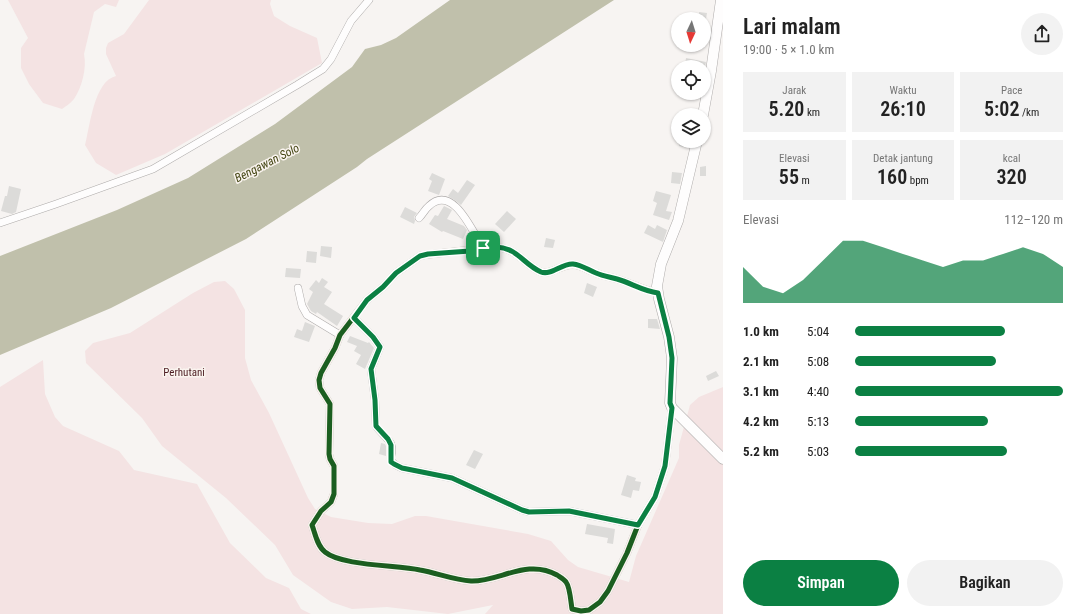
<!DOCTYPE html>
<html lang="id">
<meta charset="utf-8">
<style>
:root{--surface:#fff;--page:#f2f2f2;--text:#222;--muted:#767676;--accent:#0b8043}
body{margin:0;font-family:"Roboto Condensed",sans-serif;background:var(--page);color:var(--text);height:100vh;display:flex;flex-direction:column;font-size:15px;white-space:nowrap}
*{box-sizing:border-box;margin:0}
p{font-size:13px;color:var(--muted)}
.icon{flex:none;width:22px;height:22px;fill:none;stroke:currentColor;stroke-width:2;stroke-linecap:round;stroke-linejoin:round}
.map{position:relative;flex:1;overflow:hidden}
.details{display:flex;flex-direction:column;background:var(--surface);width:360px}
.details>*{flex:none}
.needle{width:26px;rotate:184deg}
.controls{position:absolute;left:671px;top:12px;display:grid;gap:8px}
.controls a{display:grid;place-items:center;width:40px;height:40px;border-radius:50%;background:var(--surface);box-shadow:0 1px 3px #0004;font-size:20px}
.pin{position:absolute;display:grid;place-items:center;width:34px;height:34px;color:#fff;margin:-17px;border-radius:8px;box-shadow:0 2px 6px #0006}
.round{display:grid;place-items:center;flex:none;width:42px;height:42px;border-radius:21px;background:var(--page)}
.head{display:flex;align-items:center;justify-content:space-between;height:68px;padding:0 20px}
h1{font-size:22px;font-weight:600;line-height:30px}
.figures{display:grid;grid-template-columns:repeat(3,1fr);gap:6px;height:68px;padding:4px 20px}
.figures div{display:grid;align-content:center;border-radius:0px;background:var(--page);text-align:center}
.figures b{font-size:20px;font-weight:600}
.figures small{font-size:11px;font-weight:400}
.figures p{font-size:11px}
.chart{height:112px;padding:8px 20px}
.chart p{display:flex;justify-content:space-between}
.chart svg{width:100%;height:72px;margin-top:4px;fill:var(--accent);opacity:.7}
.primary-button{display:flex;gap:8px;margin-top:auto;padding:8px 20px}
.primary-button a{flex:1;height:46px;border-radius:24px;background:var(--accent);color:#fff;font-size:16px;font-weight:600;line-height:46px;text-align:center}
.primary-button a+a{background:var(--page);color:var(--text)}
ul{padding:0 20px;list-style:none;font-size:13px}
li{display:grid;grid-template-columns:64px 48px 1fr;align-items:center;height:30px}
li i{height:10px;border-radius:5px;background:var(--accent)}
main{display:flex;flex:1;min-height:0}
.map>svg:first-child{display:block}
</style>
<main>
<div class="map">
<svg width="723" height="614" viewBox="0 0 723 614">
<rect width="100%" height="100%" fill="#f7f4f2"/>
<g fill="#f4e3e3">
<path d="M8,0h111l-3,7 -11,-3 -11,8 -10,42c3,14 -2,33 -10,45 -3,4 -8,7 -12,10l-19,-6 -14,-19 -8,-16v-20l7,-10z"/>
<path d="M149,0h122l-1,4 4,12 16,10 27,12 5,25 -157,91 -49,21 -20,-12 -11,-18c5,-19 9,-64 31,-69l-10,-22v-6l2,-5 16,-9z"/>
<path d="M225,281l9,8 11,21v48l6,22 18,33 39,85 7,11 16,8 37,6 24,1 23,-8h11l102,18 23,7 17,19 10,7 51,15 7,-26 43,-98v-13l11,-40 9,-8 24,-10v227h-238l8,-9 -45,9 -61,-7 -35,2 -21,-7 -38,-27 -18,-30 -49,-47 -64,-52 -20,-28 -56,-55 -1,-12 8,-8 37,-10 63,-40 21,-11z"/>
<path d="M43,360l2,34 10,23 8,9 56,25 15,19 63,14 33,59 36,35 23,10 12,21 10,5h-311v-227z"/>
</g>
<path fill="#c0c0ab" d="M450,0h164l-247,159 -10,8 -111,72 -135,69 -111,47v-99l117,-46 71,-32 87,-54 77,-57 13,-18 16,-4 15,-7z"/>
<g fill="#dcdbd9">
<path d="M699,12l8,1 -1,6h-7z"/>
<path d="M686,58l20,4 -1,5h-20z"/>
<path d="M680,141h10l-1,7 -10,-2z"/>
<path d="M706,166v10h-6v-9z"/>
<path d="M672,172l10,1 -2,11 -9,-1z"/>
<path d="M432,173l13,6 -6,16 -11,-4 4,-10 -3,-2z"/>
<path d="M467,180l8,5 -14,20 -5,-4 -8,-5 5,-7 5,4z"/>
<path d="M9,186l12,3 -5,23 -4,2 -11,-3 4,-15h2z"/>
<path d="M656,191l15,4 -5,16 6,1 -3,8 -16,-5 4,-12 -4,-2z"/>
<path d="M444,206l8,4 -5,9 17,7 3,4 -4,9 -20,-8 -1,1 -13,-8 6,-9 3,1z"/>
<path d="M405,207l12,6 -3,4 1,4 -1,3 -14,-7z"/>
<path d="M507,211l9,8 -12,13 -9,-8z"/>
<path d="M648,225l7,4 2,-4 10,5 -4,12 -19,-9z"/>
<path d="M546,238l9,2 -2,8 -9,-1z"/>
<path d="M321,246l11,1 -1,11 -11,-2z"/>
<path d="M307,251l10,1 -1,11 -10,-1z"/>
<path d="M286,268l15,1 -1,9 -15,-1z"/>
<path d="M322,278l6,4 -4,5 8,5 -8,12 19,12 -6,10 -20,-14 -1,2 -5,-3 -4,-7 6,-12 -4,-3 7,-9 3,3z"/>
<path d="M587,283l10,4 -4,10 -9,-4z"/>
<path d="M648,319h9l3,10 -12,-1z"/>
<path d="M305,322l10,4 -6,16 -15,-5 3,-8 5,2z"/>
<path d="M350,336l18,7 1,-1 5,6 -9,21 -9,-5 5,-9 -7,-4 3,-5 -10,-4z"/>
<path d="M716,371l3,5 -11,5 -2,-5z"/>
<path d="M381,443l4,1 1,2v10l-7,-2z"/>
<path d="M474,450l9,4 -8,15 -9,-4z"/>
<path d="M627,475l9,3 -1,3 6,1 -2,9 -6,-1 -2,8 -10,-3z"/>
<path d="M587,524l28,5 -2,15 -6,-1 1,-5 -23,-4z"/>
</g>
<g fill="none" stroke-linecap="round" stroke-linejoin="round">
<defs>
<g id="street">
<path d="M419,218c4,-4 6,-9 10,-12 24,-23 44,27 54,42"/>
<path d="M0,223l56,-19 97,-35 144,-84 26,-16 8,-10 20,-38 18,-21"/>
<path d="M298,288l4,18 5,9 33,20"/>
<path d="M658,293c-15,-3 -27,-10 -41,-14 -7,-2 -14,-3 -21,-6 -7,-2 -13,-7 -20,-8 -13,-3 -25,11 -35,7 -18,-8 -23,-24 -46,-25l-71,8 -4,1 -24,17 -13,14 -16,13 -27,35 -5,13 -14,25 -2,7 1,8 10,16 -1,50 1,5 4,7v28l-3,8 -10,9 -9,14c3,8 5,21 13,27 17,14 72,13 95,18 17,3 34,10 51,11 28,1 56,-23 86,-6 3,2 7,4 9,7 4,5 5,21 6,27l9,2 8,-1 11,-8 8,-11 19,-38 11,-28 17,-28 10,-31 7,-58"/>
<path d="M354,318l19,19 7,10 -9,22 4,31 1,26c3,5 13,13 15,18 4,13 -8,16 11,24l50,10 70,32 7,2 40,-1 69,14"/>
</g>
<g id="secondary">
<path d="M703,115l8,-44 10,-71"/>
<path d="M697,141l-19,80 -17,43 -4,22 2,13 10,38 3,21 -2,45 2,5 51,51"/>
</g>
</defs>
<use href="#street" stroke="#aeabaa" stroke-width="8"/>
<use href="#secondary" stroke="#aeabaa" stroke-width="11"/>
<use href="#street" stroke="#fefdfd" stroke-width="7"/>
<use href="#secondary" stroke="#fefdfd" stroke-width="10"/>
<defs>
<path id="cycleway" d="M658,293c-15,-3 -27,-10 -41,-14 -7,-2 -14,-3 -21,-6 -7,-2 -13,-7 -20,-8 -13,-3 -25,11 -35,7 -18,-8 -23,-24 -46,-25l-71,8 -4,1 -24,17 -13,14 -16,13 -27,35 -5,13 -14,25 -2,7 1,8 10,16 -1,50 1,5 4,7v28l-3,8 -10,9 -9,14c3,8 5,21 13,27 17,14 72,13 95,18 17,3 34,10 51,11 28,1 56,-23 86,-6 3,2 7,4 9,7 4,5 5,21 6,27l9,2 8,-1 11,-8 8,-11 19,-38 11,-28 17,-28 10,-31 7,-58"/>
</defs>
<use href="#cycleway" stroke="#faf4ef" stroke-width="8"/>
<use href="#cycleway" stroke="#1b5e20" stroke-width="5"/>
</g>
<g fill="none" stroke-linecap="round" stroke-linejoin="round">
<defs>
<path id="route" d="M496,247c22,1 27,17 45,25 10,4 21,-9 32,-8 9,1 15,6 23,9 7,3 14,4 21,6 14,4 26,12 41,14l11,44 3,21 -2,45 2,5 -7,58 -10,31 -17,28 -69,-14 -40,1 -7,-2 -70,-32 -50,-10 -8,-4 -3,-2v-17l-3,-6 -12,-13 -1,-26 -4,-31 9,-22 -7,-10 -19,-19 13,-18 16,-13 13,-14 24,-17 8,-2 42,-3z"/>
</defs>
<use href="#route" stroke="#fff" stroke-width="8"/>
<use href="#route" stroke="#0b8043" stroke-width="5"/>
</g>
<g text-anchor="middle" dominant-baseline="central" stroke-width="3" stroke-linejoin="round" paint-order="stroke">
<g font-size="11" fill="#4d1e23" stroke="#faf4ef">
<text x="184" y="372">Perhutani</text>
</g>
<g font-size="12" font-style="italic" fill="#454715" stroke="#faf4ef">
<text transform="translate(267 163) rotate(-27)">Bengawan Solo</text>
</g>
</g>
</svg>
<div class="controls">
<a><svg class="needle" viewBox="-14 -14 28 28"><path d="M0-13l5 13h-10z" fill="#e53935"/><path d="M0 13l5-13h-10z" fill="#767676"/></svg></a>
<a><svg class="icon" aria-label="locate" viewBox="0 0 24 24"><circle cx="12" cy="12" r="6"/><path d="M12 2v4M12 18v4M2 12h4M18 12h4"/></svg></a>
<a><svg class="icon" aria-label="layers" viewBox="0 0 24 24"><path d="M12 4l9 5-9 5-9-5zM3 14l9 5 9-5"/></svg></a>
</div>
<div class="pin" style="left:483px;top:248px;background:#1e9e55"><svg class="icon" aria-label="arrive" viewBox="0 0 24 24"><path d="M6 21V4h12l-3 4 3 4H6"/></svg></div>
</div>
<section class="details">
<div class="head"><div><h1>Lari malam</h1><p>19:00 · 5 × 1.0 km</p></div><a class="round"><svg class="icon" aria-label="share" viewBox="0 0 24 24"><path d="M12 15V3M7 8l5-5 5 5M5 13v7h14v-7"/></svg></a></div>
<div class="figures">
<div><p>Jarak</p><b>5.20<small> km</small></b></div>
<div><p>Waktu</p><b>26:10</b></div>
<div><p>Pace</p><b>5:02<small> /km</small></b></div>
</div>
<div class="figures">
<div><p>Elevasi</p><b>55<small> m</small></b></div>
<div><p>Detak jantung</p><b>160<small> bpm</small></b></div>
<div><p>kcal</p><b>320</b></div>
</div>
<div class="chart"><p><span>Elevasi</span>112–120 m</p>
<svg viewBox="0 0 160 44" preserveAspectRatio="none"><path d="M0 44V22L10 34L20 38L30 30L40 18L50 6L60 6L70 10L80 14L90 18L100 22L110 18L120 18L130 14L140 10L150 14L160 22V44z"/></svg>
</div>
<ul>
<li><b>1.0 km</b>5:04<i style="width:72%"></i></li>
<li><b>2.1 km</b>5:08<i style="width:68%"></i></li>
<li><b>3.1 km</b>4:40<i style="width:100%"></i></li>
<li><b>4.2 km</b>5:13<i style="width:64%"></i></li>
<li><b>5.2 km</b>5:03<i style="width:73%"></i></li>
</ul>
<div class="primary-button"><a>Simpan</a><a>Bagikan</a></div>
</section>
</main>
